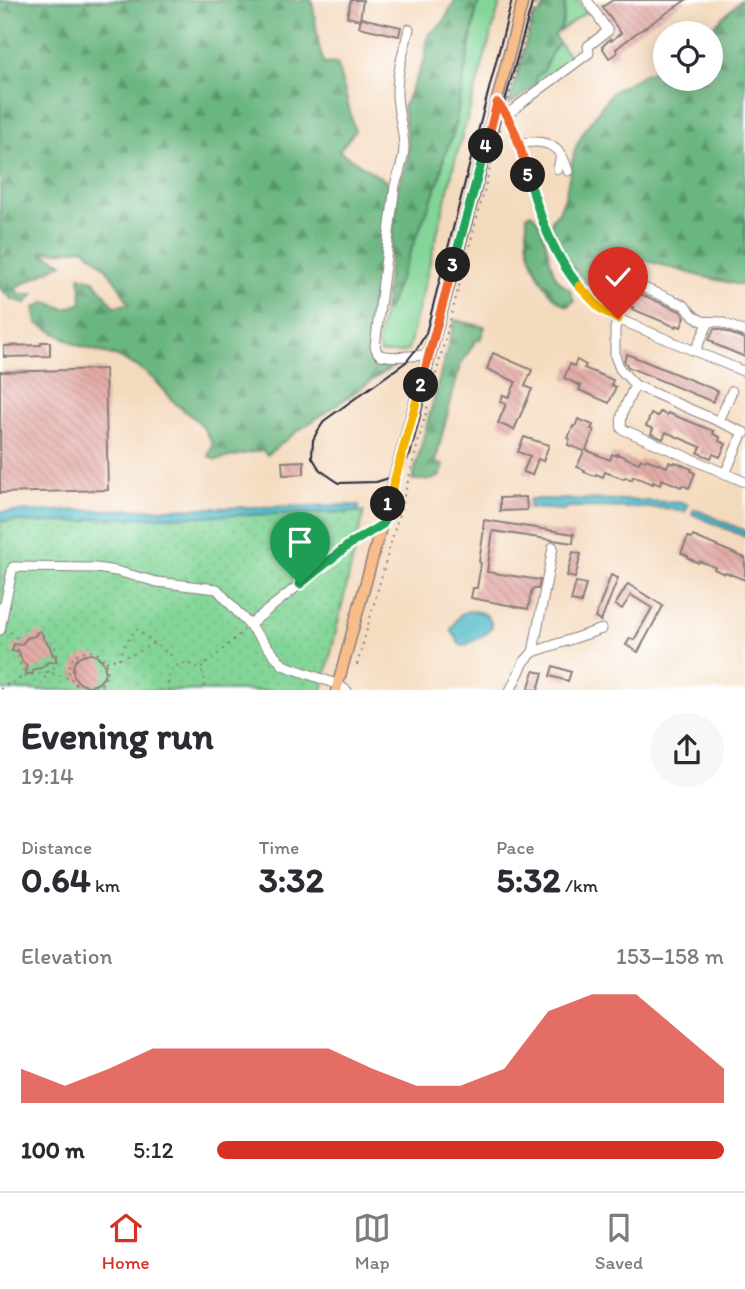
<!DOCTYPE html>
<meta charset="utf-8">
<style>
:root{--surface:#fff;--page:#f7f7f7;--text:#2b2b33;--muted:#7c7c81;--line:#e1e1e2;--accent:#d93025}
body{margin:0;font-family:Itim,sans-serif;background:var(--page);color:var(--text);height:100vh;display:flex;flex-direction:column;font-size:26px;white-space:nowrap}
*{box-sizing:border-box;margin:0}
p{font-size:23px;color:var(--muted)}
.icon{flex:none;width:38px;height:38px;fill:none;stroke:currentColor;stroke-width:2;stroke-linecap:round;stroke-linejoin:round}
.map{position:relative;height:690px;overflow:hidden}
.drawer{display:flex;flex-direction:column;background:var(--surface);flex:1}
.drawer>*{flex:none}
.buttons{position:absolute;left:653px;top:21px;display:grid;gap:14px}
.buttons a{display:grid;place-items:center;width:70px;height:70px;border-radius:50%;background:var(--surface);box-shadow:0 4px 18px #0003;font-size:35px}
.pin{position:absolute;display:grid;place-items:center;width:60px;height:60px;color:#fff;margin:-72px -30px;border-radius:50% 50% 50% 0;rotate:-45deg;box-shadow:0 0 7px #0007}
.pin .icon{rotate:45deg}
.km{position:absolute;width:35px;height:35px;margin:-18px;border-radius:50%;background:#222;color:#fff;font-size:19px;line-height:35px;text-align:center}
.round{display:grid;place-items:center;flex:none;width:74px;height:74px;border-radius:37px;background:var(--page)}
.overview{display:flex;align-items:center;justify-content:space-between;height:119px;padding:0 21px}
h1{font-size:38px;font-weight:700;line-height:52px}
.stats{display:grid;grid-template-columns:repeat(3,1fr);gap:10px;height:119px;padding:7px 21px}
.stats div{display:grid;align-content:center}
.stats b{font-size:35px;font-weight:700}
.stats small{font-size:19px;font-weight:400}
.stats p{font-size:19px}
.chart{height:196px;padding:14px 21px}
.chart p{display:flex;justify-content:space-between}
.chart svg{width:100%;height:126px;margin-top:7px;fill:var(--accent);opacity:.7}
ul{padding:0 21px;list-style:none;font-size:23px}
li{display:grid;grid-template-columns:112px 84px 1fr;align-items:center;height:52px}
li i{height:18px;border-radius:9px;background:var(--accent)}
.dock{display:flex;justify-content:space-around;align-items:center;height:98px;border-top:2px solid var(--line);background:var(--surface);font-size:19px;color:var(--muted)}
.dock a{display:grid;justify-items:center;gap:4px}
.dock .current{color:var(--accent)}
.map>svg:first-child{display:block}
</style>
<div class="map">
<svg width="745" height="691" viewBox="0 0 745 691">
<defs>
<pattern id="forest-firs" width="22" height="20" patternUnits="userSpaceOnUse" patternTransform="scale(1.75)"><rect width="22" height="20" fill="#6ab680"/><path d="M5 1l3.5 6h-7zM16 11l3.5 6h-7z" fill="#57946a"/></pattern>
<pattern id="park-dots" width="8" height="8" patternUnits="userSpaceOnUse" patternTransform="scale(1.75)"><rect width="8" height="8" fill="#83d597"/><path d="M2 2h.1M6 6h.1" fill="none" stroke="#71b783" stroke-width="1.8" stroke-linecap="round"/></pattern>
<pattern id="building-back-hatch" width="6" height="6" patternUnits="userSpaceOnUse" patternTransform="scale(1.75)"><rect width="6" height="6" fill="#e3aba6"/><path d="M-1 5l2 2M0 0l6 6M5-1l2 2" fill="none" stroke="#c29390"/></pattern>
</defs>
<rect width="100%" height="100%" fill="#fff"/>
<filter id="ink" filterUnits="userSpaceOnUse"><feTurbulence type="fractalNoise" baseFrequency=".0143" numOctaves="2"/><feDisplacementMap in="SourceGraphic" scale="14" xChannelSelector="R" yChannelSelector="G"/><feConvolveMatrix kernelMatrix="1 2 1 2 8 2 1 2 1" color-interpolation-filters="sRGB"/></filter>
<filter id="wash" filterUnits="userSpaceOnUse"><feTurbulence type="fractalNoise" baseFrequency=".00686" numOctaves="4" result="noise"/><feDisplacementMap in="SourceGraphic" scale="28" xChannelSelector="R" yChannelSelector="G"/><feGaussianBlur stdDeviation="1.57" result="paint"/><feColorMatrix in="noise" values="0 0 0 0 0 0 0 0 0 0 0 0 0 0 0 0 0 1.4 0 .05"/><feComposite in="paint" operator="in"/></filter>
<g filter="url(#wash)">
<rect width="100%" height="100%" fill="#f4dabd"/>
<g fill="#83d597" stroke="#527c69" stroke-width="2">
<path d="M480,0h21l-46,161 -46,186 -2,4 -6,2h-20l-4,-8 7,-36 3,1 53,-132 4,-21 10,-26 23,-125z"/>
<path d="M565,0h12l9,12 -26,19 3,-10z"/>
<path d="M559,43l13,16 -37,27 1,-9 8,-7 8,-18z"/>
</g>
<g fill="url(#forest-firs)" stroke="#466c5e" stroke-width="2">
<path d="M0,0h312l7,46 5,18 13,-1 18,68 -16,20 50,32 -4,57 -14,114 5,9 20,1 -101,69 -28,22 -5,-5 -46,10 -8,-4 5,-12 -12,-20 -25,-20 -20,-23 -18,-14 -20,-10 -41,-12 -40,-22 -3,-15 13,-6 19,7 16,-6 -2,-27 14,4 20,26 15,-2c-11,-22 -25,-42 -46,-56l-25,4h-17l22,11c-16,9 -32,16 -48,25l5,7 14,-1 -8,9 -14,-4 -12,-11z"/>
<path d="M455,0h25l-3,6 -23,125 -10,26 -4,21 -53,132 -3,-1 14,-122 10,-30v-16l-5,-33 22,-49 3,-24 15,-12z"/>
<path d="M547,0h18c-1,13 0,27 -11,36l5,7 -7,9 -8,18 -8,7 -1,9 -22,16 -4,2 24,-87 7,-3z"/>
<path d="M741,0h4v286l-45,-10 -91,-26 2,21 7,14 -7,18 -10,-4 -28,-31 -12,-19 -10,-23 1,-7 7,-7 6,-15 10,-48 9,-18 27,-38 35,-20 7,-2 12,-9v17h45v-46h-4z"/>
<path d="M531,213c14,9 17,47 24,62 4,9 9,9 15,15 1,2 3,9 4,11l-6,5c-20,-7 -34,-37 -39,-57 -3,-10 -2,-23 -2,-33z"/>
<path d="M455,320l30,7 -5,13h-4l-16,26 -25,96 9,4 -4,10 -9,4h-19z"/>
</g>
<path fill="url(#park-dots)" stroke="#527c69" stroke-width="2" d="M364,511l-42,180 -322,-1v-171z"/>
<g fill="#4bb8c6" stroke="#366d80" stroke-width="2">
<path d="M530,499l99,1 55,3 4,2 -3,7 -20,-4 -99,-1 -2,3 -35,-2z"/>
<path d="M359,505l-1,7 -269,7 -1,2 -62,2 -1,-2h-25v-9z"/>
<path d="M694,509l51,22v6l-53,-23z"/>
<path d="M469,611c14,1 19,1 23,15l-5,7 -23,13 -5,-2 -2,-5 -6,-9c5,-9 7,-17 18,-19z"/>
</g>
<g id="blocks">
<g fill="url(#building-back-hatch)">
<path d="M351,0h12l-3,20 -13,-3z"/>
<path d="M613,0h73l-51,34 -19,15 1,4 -8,5 -7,-11 8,-8 1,2 10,-8 -19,-26z"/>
<path d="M361,18l40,9 -2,9 -40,-9z"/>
<path d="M635,293l5,1 40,17 5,6 -4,10 -5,-2v2l-44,-18 1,-2 -6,-2 4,-10z"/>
<path d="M714,329h5l26,10v18l-31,-13v-2l-5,-2z"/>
<path d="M41,342h9v14l-46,1v-11l37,-1z"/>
<path d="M493,353l39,17 -7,16 7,3 -18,41 -16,-7 8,-19 -6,-2 3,-7 6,2 7,-15 -29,-13z"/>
<path d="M627,354l91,37 -5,11 -85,-35 -4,-7z"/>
<path d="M577,360l9,5 -2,3 29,12 -2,5 5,2 -7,16 -30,-13 2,-4 -17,-8 6,-14 4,2z"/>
<path d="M105,369l3,121 -108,3v-121z"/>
<path d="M660,412l7,3 1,-2 46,18 -1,3 7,3 -1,4 7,3 -6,13 -7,-3 -2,4 -13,-5 3,-6 -35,-15 -3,7 -12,-5 2,-5 -7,-3 5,-12 7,2z"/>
<path d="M578,419l15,6 -2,4 3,1 -8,20 24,10 2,-6 5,2v-2l22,9 2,-4 4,2 1,-2 21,8 2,-5 5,2 1,-2 17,7 -1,2 4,2 -6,15 -7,-3 -1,2 -19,-8 -2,6 -7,-3v2l-20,-8 -1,4 -7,-3 -1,2 -19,-7 -2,5 -7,-3 -1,2 -11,-4 1,-2 -8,-3 7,-16 -16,-6 2,-6 -2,-1 5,-12 2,1z"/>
<path d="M524,437l25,8 -6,16 -5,-2 -6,16 -9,-3 7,-16 -12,-4z"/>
<path d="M304,461v13l-21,1 -1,-13z"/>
<path d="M526,497l1,13 -27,1v-13z"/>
<path d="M484,520l90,14 -1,9 -80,-12 -6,41 53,8 -2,9h-6l-4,20 -57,-11 2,-10h4l4,-25 -2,-1 5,-33h-1z"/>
<path d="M693,536l52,22v22l-20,-8 -1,2 -10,-5 1,-2 -16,-6 -1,2 -10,-5v-2l-7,-3 7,-16 4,1z"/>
<path d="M573,552l8,2 -6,24 -8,-2z"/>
<path d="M611,575l7,3 -17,43 -6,-3z"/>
<path d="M576,582l10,2 -5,19 -10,-2z"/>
<path d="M628,584l35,22 -25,46 -12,-7 4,-7 4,2 18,-32 -21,-13 -9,14 -7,-4z"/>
<path d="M40,631l3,4v3l7,8 2,8 4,2v3l-1,3h-7l-7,6 -7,1 -2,5h-4l-3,-1 2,-7 -5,-5 -3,-9 -7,-1 1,-4 1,-3 7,1 6,-7 8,-2 2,-4z"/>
<circle cx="89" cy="670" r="16"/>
<path d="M553,666l18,6 -3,9 -18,-5z"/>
<path d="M534,671l9,2 -5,17h-10z"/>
</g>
</g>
</g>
<g filter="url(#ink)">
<use href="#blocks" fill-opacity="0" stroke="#8b7e7c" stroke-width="2"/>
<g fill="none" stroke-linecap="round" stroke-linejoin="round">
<defs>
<g id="minor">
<path d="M409,29c-5,21 -12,42 -12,64 0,19 7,36 7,55 0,12 -5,25 -9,37l-20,161c2,5 1,7 6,9 12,4 35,0 48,0"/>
<path d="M497,103c18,18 23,46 30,69 17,59 37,114 91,147l127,53"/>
<path d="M507,115l12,-10 70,-52 -1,-7 20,-15 -21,-31"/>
<path d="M519,144c25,-6 42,0 49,27"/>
<path d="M558,169l3,-14"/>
<path d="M611,315l4,-12 10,-12 8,-5 9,1 42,18 10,11 8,5 19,1 24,10"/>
<path d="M618,319l-3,9v28l5,13 15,16 110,48"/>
<path d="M695,351l14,-29"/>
<path d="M635,385c-5,13 -17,30 -13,44l123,53"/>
<path d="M719,421l13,-30"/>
<path d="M725,474l18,-42"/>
<path d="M0,608h4l9,-41 83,1 20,3 41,11 60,7 32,36 101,-81 33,-20"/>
<path d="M249,625l34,40 56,20 8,6"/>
<path d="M0,630l4,-22"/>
<path d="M533,652l69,-23"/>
<path d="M510,691l14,-29 9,-10 20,-105"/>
</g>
<path id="major" d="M336,691l139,-506 48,-185"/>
</defs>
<use href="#minor" stroke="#8b7e7c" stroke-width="11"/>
<use href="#major" stroke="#8b7e7c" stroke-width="13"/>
<g stroke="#8b7e7c" stroke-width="2" stroke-dasharray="2 5" stroke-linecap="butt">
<path d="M508,100l28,-100"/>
<path d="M10,632l9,8c-3,14 -1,23 8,35"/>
<circle cx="88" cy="670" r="19"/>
<path d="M119,659l4,-12 13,-18 36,27"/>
<path d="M106,662l31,-9 18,-11"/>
<path d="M357,665l50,-180 94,-359"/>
<path d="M201,668l18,-15 25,-23"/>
<path d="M101,686l4,5"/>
<path d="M0,689l24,-13 19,-3 5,-1 23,7"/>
<path d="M38,691l10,-19 5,-3 5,-10 -3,-12 -6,-9"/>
<path d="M170,691c-12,-37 45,-36 33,0"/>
</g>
<use href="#minor" stroke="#fff" stroke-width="9"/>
<use href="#major" stroke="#f8bd89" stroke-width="10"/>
<path stroke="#22223b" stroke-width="2" d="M512,0l-86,333 -8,14 -12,15 -81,58 -8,12 -4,8 -1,17 8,13 19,13 37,-1 10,-3 10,-4 14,-20 30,-118 93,-337"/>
</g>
</g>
<g fill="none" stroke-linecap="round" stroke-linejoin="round" filter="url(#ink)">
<defs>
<path id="split-1" d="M300,584l50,-40 33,-20 5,-20"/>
<path id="split-2" d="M388,504l33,-119"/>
<path id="split-3" d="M421,385l32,-120"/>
<path id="split-4" d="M453,265l33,-119"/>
<path id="split-5" d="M486,146l11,-43c18,19 24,48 31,72"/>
<path id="split-6" d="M528,175c11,40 25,80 51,111"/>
<path id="split-7" d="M579,286l22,23 17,10"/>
</defs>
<use href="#split-1" stroke="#fff" stroke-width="14"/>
<use href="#split-2" stroke="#fff" stroke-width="14"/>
<use href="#split-3" stroke="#fff" stroke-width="14"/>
<use href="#split-4" stroke="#fff" stroke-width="14"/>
<use href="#split-5" stroke="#fff" stroke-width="14"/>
<use href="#split-6" stroke="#fff" stroke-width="14"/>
<use href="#split-7" stroke="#fff" stroke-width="14"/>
<use href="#split-1" stroke="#22a559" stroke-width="9"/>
<use href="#split-2" stroke="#f5b400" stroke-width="9"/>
<use href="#split-3" stroke="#f0652b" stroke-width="9"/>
<use href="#split-4" stroke="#22a559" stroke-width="9"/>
<use href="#split-5" stroke="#f0652b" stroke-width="9"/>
<use href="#split-6" stroke="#22a559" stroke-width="9"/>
<use href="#split-7" stroke="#f5b400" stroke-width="9"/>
</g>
</svg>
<div class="buttons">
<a><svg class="icon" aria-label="locate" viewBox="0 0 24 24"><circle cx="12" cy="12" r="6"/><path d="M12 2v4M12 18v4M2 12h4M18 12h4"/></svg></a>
</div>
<div class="pin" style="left:300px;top:584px;background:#1e9e55"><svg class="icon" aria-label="arrive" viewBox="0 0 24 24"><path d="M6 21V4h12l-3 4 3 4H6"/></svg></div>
<div class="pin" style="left:618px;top:319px;background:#d93025"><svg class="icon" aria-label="check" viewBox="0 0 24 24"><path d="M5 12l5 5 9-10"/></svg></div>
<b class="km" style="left:388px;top:504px">1</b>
<b class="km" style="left:421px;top:385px">2</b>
<b class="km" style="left:453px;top:265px">3</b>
<b class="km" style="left:486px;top:146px">4</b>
<b class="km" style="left:528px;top:175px">5</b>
</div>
<section class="drawer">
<div class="overview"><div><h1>Evening run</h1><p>19:14</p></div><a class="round"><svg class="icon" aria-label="share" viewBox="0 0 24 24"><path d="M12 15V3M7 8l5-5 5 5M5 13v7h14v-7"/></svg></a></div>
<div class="stats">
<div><p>Distance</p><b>0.64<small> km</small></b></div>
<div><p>Time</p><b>3:32</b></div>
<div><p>Pace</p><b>5:32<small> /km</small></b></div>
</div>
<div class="chart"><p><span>Elevation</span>153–158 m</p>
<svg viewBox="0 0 160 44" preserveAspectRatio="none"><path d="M0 44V32L10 38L20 32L30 25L40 25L50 25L60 25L70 25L80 32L90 38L100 38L110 32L120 12L130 6L140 6L150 19L160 32V44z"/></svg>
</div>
<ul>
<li><b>100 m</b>5:12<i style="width:100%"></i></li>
</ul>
</section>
<nav class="dock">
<a class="current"><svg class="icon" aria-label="home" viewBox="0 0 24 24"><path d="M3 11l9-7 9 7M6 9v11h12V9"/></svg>Home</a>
<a><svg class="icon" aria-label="map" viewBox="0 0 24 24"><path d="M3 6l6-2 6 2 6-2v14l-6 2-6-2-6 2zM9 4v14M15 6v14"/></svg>Map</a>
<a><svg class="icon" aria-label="saved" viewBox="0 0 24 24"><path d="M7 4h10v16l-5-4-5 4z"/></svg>Saved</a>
</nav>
